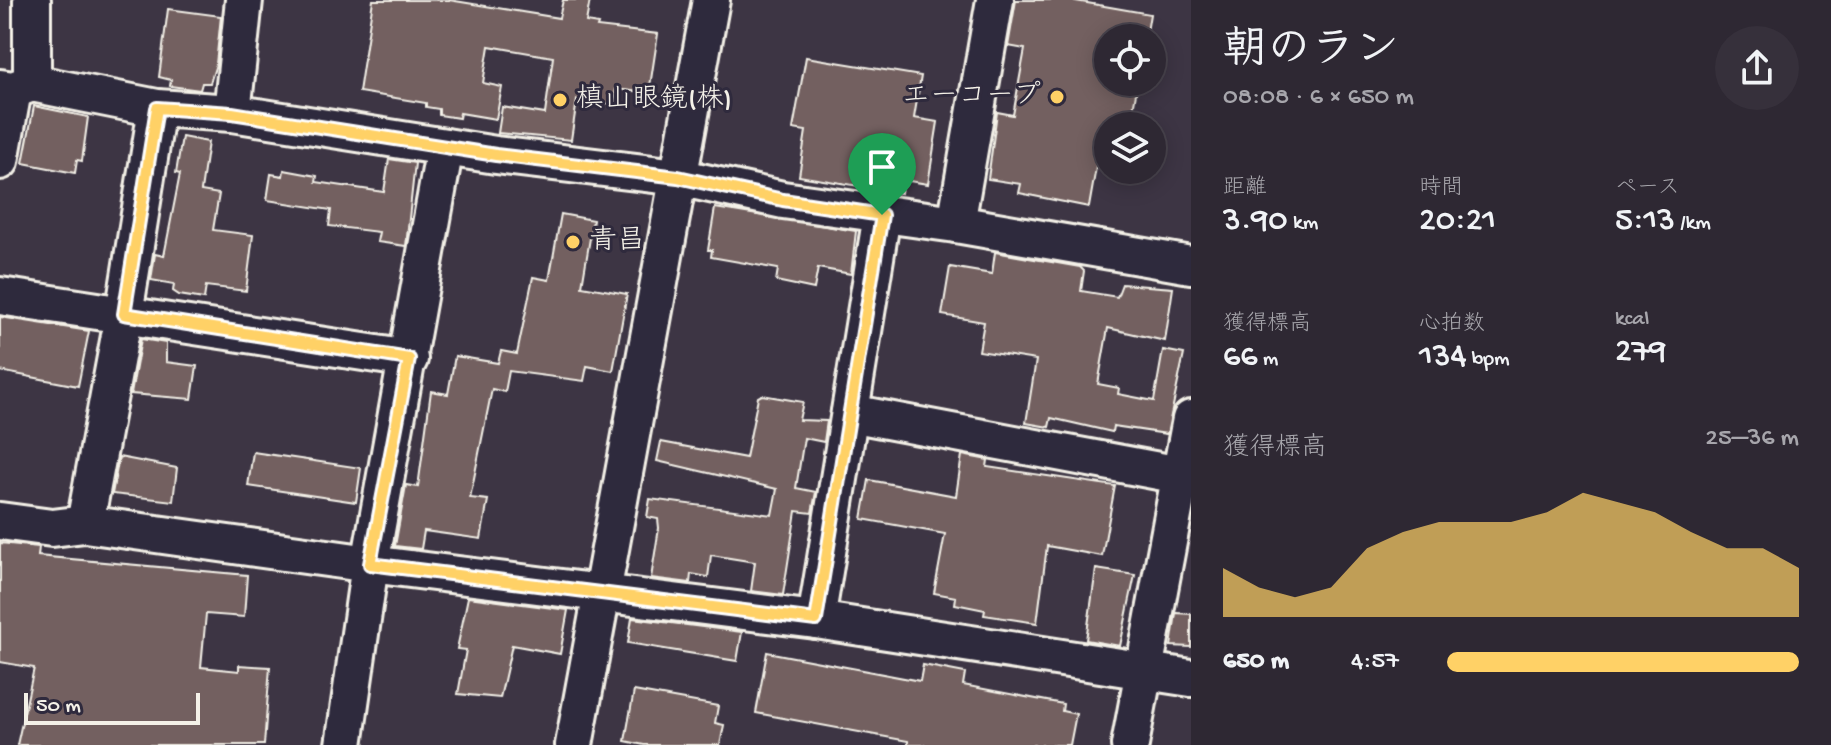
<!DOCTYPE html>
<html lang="ja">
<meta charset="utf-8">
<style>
:root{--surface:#2e2833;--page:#36303b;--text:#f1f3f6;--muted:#a7a6ac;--line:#49444e;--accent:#ffd166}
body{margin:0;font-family:"Gochi Hand","Klee One",sans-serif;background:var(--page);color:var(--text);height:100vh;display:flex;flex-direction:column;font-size:30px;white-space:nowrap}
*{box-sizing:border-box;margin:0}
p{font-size:26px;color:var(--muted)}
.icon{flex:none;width:44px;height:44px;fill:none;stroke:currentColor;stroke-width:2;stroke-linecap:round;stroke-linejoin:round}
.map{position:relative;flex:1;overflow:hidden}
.side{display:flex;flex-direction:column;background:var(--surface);width:640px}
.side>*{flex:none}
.tools{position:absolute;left:1094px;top:24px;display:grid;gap:16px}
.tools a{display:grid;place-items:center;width:72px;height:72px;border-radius:50%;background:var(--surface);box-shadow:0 4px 20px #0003,0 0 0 2px var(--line);font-size:40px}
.scale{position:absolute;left:24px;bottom:20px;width:176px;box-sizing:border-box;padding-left:8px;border:4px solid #f4f1e8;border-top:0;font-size:22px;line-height:28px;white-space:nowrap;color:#f4f1e8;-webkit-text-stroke:6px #2f2a3d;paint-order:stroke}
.pin{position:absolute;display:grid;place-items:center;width:68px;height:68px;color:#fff;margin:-82px -34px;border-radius:50% 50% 50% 0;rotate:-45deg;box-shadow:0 0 8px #0007}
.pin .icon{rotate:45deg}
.round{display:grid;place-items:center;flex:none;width:84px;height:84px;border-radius:42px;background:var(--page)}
.head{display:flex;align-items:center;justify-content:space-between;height:136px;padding:0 32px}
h1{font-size:44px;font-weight:600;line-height:60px}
.figures{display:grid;grid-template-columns:repeat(3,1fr);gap:12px;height:136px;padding:8px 32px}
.figures div{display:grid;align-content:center}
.figures b{font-size:34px;font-weight:600}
.figures small{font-size:22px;font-weight:400}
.figures p{font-size:22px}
.chart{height:224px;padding:16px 32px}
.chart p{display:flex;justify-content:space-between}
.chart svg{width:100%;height:144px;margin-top:8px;fill:var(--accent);opacity:.7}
ul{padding:0 32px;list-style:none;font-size:26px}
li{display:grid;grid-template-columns:128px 96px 1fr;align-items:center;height:60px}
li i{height:20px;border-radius:10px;background:var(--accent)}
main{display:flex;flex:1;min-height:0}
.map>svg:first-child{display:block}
</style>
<main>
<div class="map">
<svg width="1191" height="745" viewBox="0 0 1191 745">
<rect width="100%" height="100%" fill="#3d3544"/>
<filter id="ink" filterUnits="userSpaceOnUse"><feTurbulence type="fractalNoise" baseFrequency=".0125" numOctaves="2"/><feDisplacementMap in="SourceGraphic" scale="16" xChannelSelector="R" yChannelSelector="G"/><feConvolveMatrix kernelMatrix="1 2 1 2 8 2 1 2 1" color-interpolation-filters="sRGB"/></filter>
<g filter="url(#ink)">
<g fill="#736060" stroke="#f4f1e8" stroke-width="2">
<path d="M373,0h76l110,18 4,-18h27l-4,22 12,2 -1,3 61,7 -9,59 -33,-4 -2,15 -37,-4 -6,40 -73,-7 4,-26 43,7 8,-57 -64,-11 -6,37 19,4 -6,32 -36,-6 -1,5 -20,-3v-6l-13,-2v-4l-67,-11z"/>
<path d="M1016,0h54l80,14 -4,24h-38v44h30l-8,44h-22v20l-8,-1 -11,62 -70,-14 2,-9 -33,-5 9,-67 16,3 12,-66 -17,-3z"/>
<path d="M168,9l53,7 -5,48 -6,19h-8l-2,7 -30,-4 1,-6 -12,-3z"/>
<path d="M806,57l115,19 -7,42 24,4 -10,62 -25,-4 -2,13 -102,-17 7,-45 -13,-2z"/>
<path d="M34,106l54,11 -6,44 -5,-1 -2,13 -52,-10z"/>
<path d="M182,137l26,5 -7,49 18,3 -6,36 40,5 -7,56 -40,-5 -2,13 -25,-4 -6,-4 1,-7 -23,-4 4,-26 9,2 16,-82 -4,-1z"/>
<path d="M389,159l26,4 -9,83 -29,-4 2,-10 -50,-6 2,-16 -64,-10 4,-26 12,2 1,-6 33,6 -1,6 68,10z"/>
<path d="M715,208l141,23 -5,43 -33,-6 -4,21 -38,-8 2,-12 -67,-12 1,-7h-4z"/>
<path d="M561,214l32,6 -11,66 45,8 -14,77 -26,-5 -3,15 -75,-10 -4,21 -13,-3 -22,109 18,2 -7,39 -57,-8 -3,18 -26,-3 11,-61 12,2 13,-96 17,3 7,-38 43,7 3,-12 16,3 16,-77 16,3z"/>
<path d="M995,252l85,15 4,4 -3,20 36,6 5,-13 51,4 -8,53 -57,-13 -10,56 21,4 -1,6 36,7 9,-51 21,4 -17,80 -54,-8 -1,6 -61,-14 -2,9 -23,-4 10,-63 -57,-9 5,-29 -42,-7 8,-48 42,7z"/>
<path d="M0,317l89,14 -11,55 -78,-15z"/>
<path d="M141,339l25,4v19l31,4 -5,33 -61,-5z"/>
<path d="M762,395l41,7 -4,18 28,1 -3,21 -20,-4 -8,50 20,4 -4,21 -16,-2 -13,84 -32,-4 4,-29 -44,-7 -3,22 -17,-3 -1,9 -39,-5 8,-50 -1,-9 -11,-2 3,-18 122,16 5,-26 -120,-28 4,-19 85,16 12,-61z"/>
<path d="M253,452l108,16 -5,34 -108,-16z"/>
<path d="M962,455l26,5 -1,7 128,19 -13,70 -55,-10 -10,77 -53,-8 1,-5 -30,-6 1,-7 -22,-4 11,-59 -83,-15 7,-39 87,16z"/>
<path d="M119,457l58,11 -4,33 -61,-7z"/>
<path d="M0,543l39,4 -1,9 209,19 -3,42 -38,-3 -5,53 38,4v-6l31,2 -6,78h-247l17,-77 -34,-6z"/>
<path d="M1096,569l39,6 -15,71 -34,-6z"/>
<path d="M468,597l100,13 -8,44 -48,-9 -12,53 -42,-4 8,-44 -9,-1z"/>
<path d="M1176,613l15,1v33l-20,-1z"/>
<path d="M632,618l110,14 -5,29 -109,-18z"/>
<path d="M767,652l153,29 3,-16 42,8 -2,12 100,19 -1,7 14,3 -6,31h-162v-4l-152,-28z"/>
<path d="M634,691l84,15 -3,17 9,2 -4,20h-76l-19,-4z"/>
</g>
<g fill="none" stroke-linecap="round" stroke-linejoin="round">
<defs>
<g id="minor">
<path d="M32,0v83"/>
<path d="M0,88l13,2 19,-7 125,25 75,5 264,42 182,22 105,23 173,24 235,41"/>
<path d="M232,113l12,-113"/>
<path d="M0,161l13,-71"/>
<path d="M956,224l39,-224"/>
<path d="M0,296l409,63"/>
<path d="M850,413l330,62"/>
<path d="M0,521l52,7 33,-4 285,40 446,56 375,58"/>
<path d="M85,524l39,-210 33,-206"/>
<path d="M816,620l66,-405"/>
<path d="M344,745l26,-181 75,-417"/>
<path d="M574,745l137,-745"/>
<path d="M1130,745l61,-326"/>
</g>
</defs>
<use href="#minor" stroke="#f4f1e8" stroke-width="42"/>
<use href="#minor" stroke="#2f2a3d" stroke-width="36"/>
</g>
</g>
<g fill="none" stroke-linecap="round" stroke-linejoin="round" filter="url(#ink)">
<defs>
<path id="route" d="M157,108l75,5 264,42 182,22 105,23 99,15 -66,405 -446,-56 39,-205 -285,-45z"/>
</defs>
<use href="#route" stroke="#fff" stroke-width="16"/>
<use href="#route" stroke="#ffd166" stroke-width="10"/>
</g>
<g fill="#ffd166" stroke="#2f2a3d" stroke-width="3">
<circle cx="1057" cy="97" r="8"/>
<circle cx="560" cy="100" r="8"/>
<circle cx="573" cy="242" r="8"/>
</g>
<g text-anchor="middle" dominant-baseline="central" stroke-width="6" stroke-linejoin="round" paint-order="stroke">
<g font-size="28" fill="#f4f1e8" stroke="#2f2a3d" text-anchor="start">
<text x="1041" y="97" text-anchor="end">エーコープ</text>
<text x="576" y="100">槙山眼鏡(株)</text>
<text x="589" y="242">青昌</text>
</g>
</g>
</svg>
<div class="tools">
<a><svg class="icon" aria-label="locate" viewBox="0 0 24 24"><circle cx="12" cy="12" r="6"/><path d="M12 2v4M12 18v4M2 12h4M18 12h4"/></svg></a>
<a><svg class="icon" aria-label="layers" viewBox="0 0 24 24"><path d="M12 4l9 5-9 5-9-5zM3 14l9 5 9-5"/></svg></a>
</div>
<div class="scale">50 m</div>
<div class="pin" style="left:882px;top:215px;background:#1e9e55"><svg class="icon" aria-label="arrive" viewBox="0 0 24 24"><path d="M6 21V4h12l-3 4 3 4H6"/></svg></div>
</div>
<section class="side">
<div class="head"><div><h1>朝のラン</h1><p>08:08 · 6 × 650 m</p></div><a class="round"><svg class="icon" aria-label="share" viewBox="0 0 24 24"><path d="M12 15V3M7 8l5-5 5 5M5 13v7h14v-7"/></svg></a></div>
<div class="figures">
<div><p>距離</p><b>3.90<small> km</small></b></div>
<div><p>時間</p><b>20:21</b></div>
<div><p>ペース</p><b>5:13<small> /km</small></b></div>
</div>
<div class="figures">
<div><p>獲得標高</p><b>66<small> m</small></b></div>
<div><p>心拍数</p><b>134<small> bpm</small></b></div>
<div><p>kcal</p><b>279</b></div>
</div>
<div class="chart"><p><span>獲得標高</span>25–36 m</p>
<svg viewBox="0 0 160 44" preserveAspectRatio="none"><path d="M0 44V29L10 35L20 38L30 35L40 23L50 18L60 15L70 15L80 15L90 12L100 6L110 9L120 12L130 18L140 23L150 23L160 29V44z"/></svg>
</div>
<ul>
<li><b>650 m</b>4:57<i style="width:100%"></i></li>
</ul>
</section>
</main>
